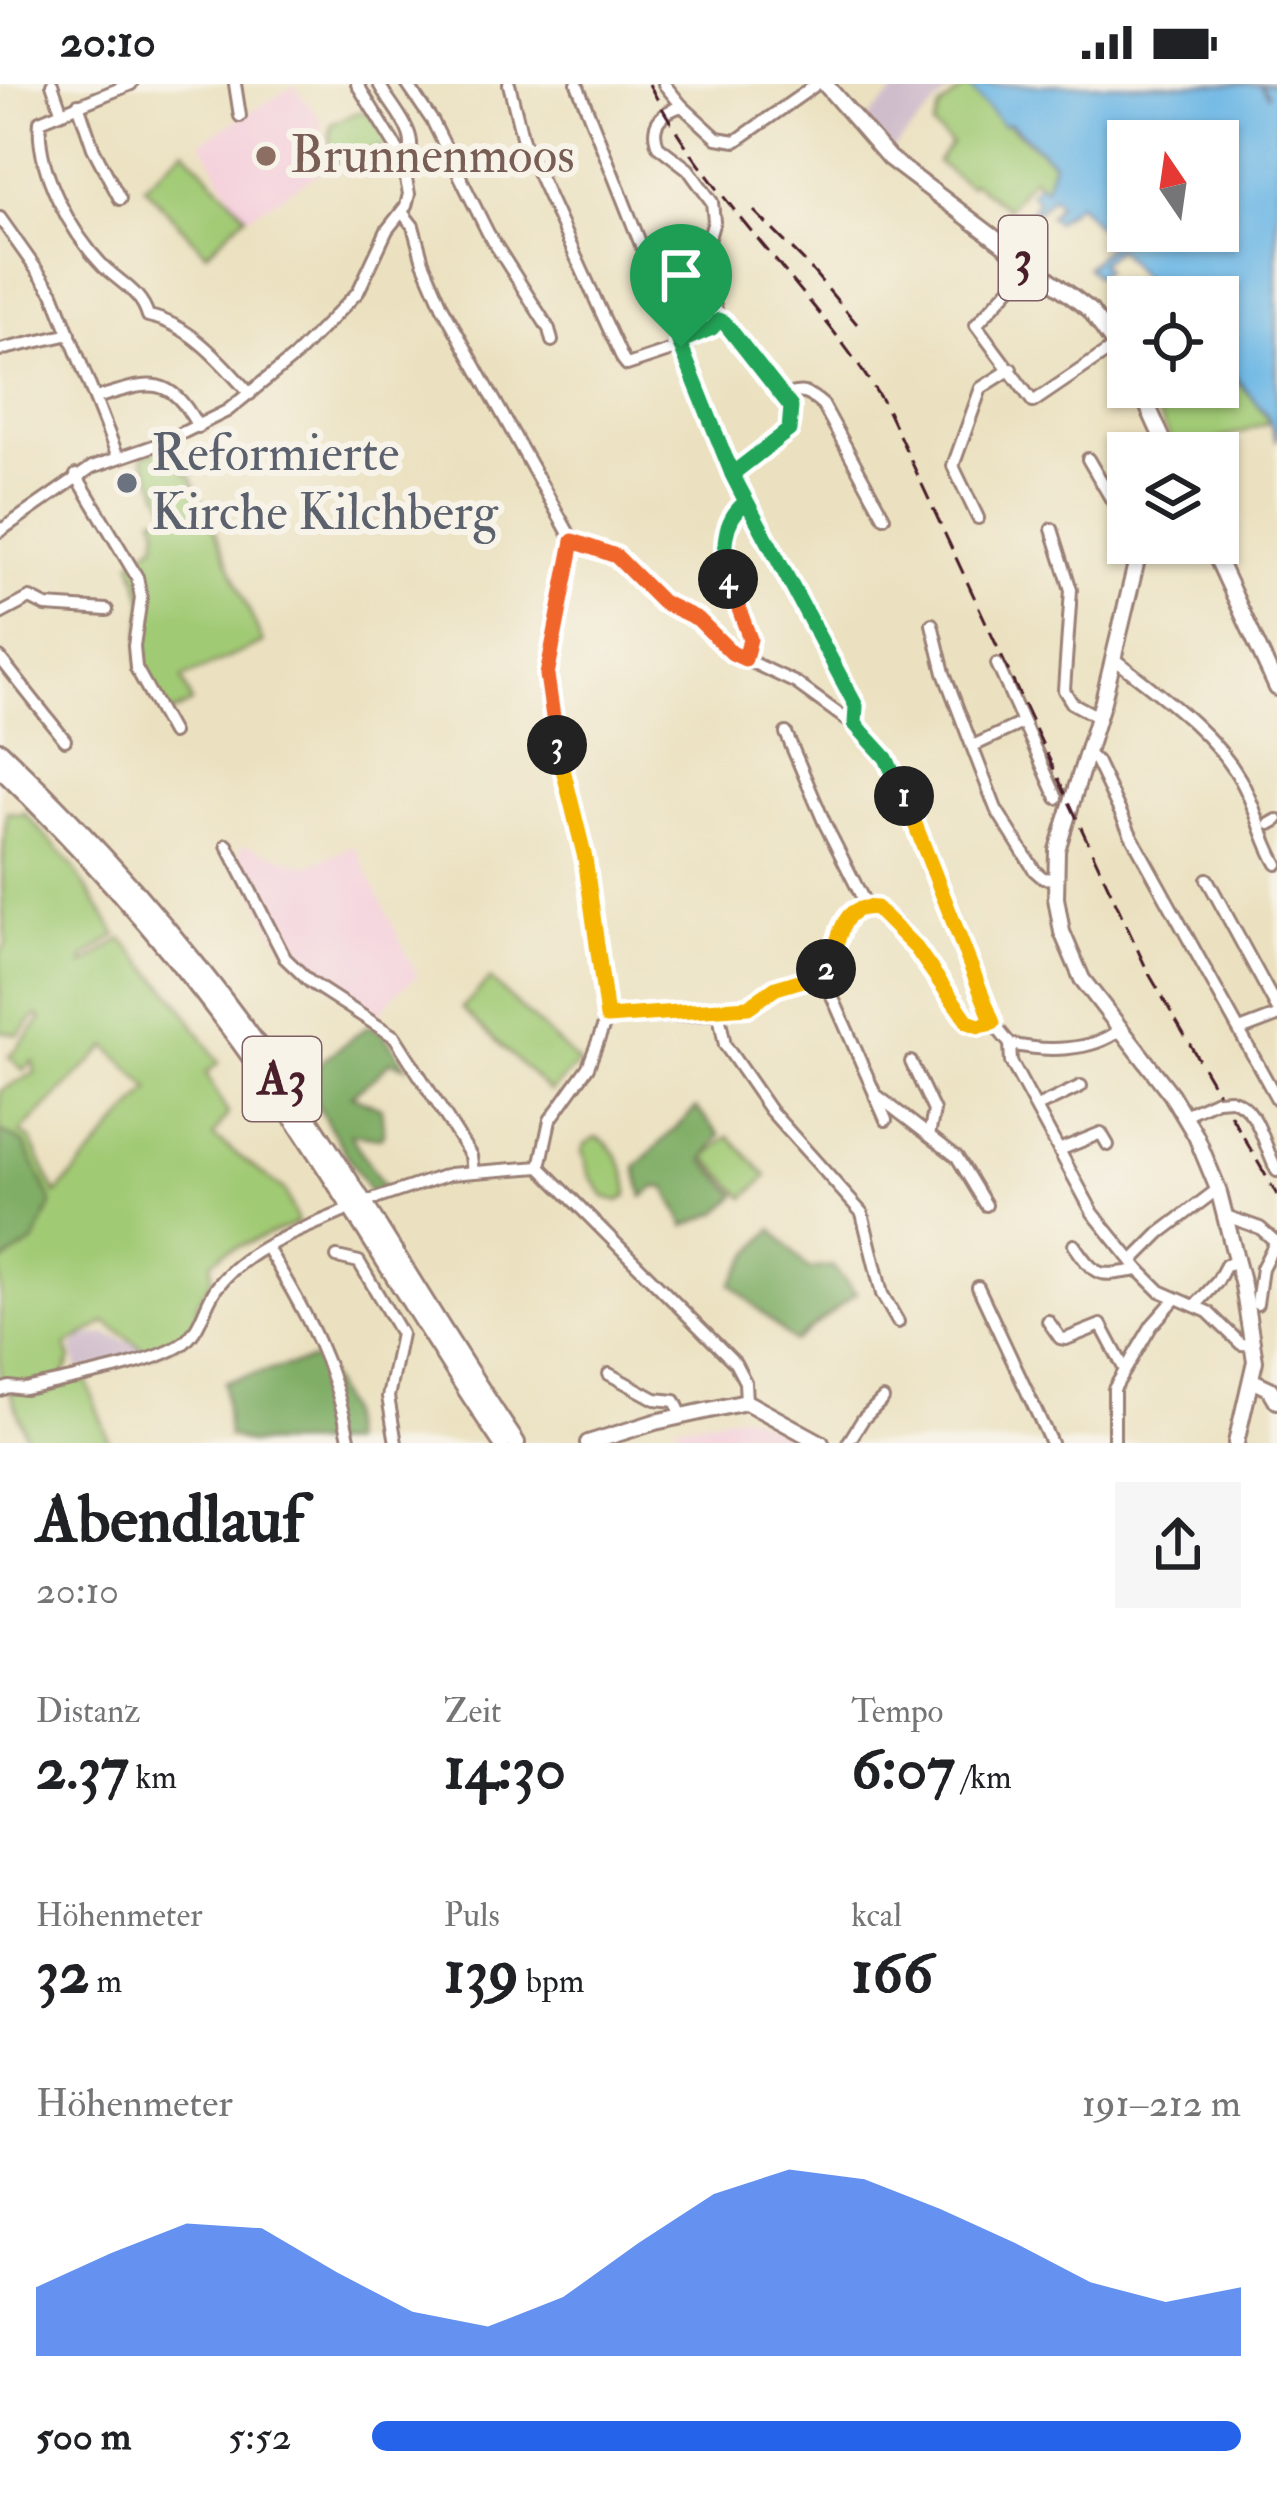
<!DOCTYPE html>
<html lang="de">
<meta charset="utf-8">
<style>
:root{--surface:#fff;--page:#f6f6f6;--text:#202124;--muted:#757577;--accent:#2563eb}
body{margin:0;font-family:"IM FELL Double Pica",serif;background:var(--page);color:var(--text);height:100vh;display:flex;flex-direction:column;font-size:45px;white-space:nowrap}
*{box-sizing:border-box;margin:0}
p{font-size:39px;color:var(--muted)}
.icon{flex:none;width:66px;height:66px;fill:none;stroke:currentColor;stroke-width:2;stroke-linecap:round;stroke-linejoin:round}
.map{position:relative;height:1359px;overflow:hidden}
.details{display:flex;flex-direction:column;background:var(--surface);flex:1}
.details>*{flex:none}
.needle{width:78px;rotate:347deg}
.buttons{position:absolute;left:1107px;top:36px;display:grid;gap:24px}
.buttons a{display:grid;place-items:center;width:132px;height:132px;border-radius:0px;background:var(--surface);box-shadow:0 3px 9px #0004;font-size:60px}
.pin{position:absolute;display:grid;place-items:center;width:102px;height:102px;color:#fff;margin:-123px -51px;border-radius:50% 50% 50% 0;rotate:-45deg;box-shadow:0 0 12px #0007}
.pin .icon{rotate:45deg}
.km{position:absolute;width:60px;height:60px;margin:-30px;border-radius:50%;background:#222;color:#fff;font-size:33px;line-height:60px;text-align:center}
.round{display:grid;place-items:center;flex:none;width:126px;height:126px;border-radius:0px;background:var(--page)}
.summary{display:flex;align-items:center;justify-content:space-between;height:204px;padding:0 36px}
h1{font-size:66px;font-weight:700;line-height:90px}
.metrics{display:grid;grid-template-columns:repeat(3,1fr);gap:18px;height:204px;padding:12px 36px}
.metrics div{display:grid;align-content:center}
.metrics b{font-size:60px;font-weight:700}
.metrics small{font-size:33px;font-weight:400}
.metrics p{font-size:33px}
.chart{height:336px;padding:24px 36px}
.chart p{display:flex;justify-content:space-between}
.chart svg{width:100%;height:216px;margin-top:12px;fill:var(--accent);opacity:.7}
ul{padding:0 36px;list-style:none;font-size:39px}
li{display:grid;grid-template-columns:192px 144px 1fr;align-items:center;height:90px}
li i{height:30px;border-radius:15px;background:var(--accent)}
.status{display:flex;justify-content:space-between;align-items:center;height:84px;padding:0 60px;background:var(--surface);direction:ltr}
.status svg{height:33px;fill:currentColor}
.map>svg:first-child{display:block}
</style>
<div class="status"><b>20:10</b><svg viewBox="0 0 49 12"><path d="M0 12V9h3v3zM5 12V6h3v6zM10 12V3h3v9zM15 12V0h3v12zM26 1h20v11H26zM47 4h2v5h-2z"/></svg></div>
<div class="map">
<svg width="1277" height="1359" viewBox="0 0 1277 1359">
<rect width="100%" height="100%" fill="#f7f3e8"/>
<filter id="ink" filterUnits="userSpaceOnUse"><feTurbulence type="fractalNoise" baseFrequency=".00833" numOctaves="2"/><feDisplacementMap in="SourceGraphic" scale="24" xChannelSelector="R" yChannelSelector="G"/><feConvolveMatrix kernelMatrix="1 2 1 2 8 2 1 2 1" color-interpolation-filters="sRGB"/></filter>
<filter id="wash" filterUnits="userSpaceOnUse"><feTurbulence type="fractalNoise" baseFrequency=".004" numOctaves="4" result="noise"/><feDisplacementMap in="SourceGraphic" scale="48" xChannelSelector="R" yChannelSelector="G"/><feGaussianBlur stdDeviation="2.7" result="paint"/><feColorMatrix in="noise" values="0 0 0 0 0 0 0 0 0 0 0 0 0 0 0 0 0 1.4 0 .05"/><feComposite in="paint" operator="in"/></filter>
<g filter="url(#wash)">
<rect width="100%" height="100%" fill="#ebe1c0"/>
<g fill="#f4cfdc">
<path d="M294,2l27,33 3,51 -75,46 -16,-17 -32,-57z"/>
<path d="M247,761l60,21 48,-20 62,130 -23,19 -17,23 -85,-58 -25,-41 -28,-67 1,-5z"/>
<path d="M745,1330l60,29h-117l-14,-18z"/>
</g>
<g fill="#d0bdcc">
<path d="M903,0h53l-64,66 -27,-29z"/>
<path d="M105,1250l29,10 17,11 -73,15 -6,-22 10,-11z"/>
</g>
<g fill="#a1ca75" stroke="#767450" stroke-width="3" fill-rule="evenodd">
<path d="M969,0l34,36 50,42 -8,27 -13,-11 -25,31 -34,-27 -4,4 -32,-24 14,-18 -18,-17 7,-19z"/>
<path d="M368,27l23,32 -52,20 -10,-23 3,-16 23,-11z"/>
<path d="M184,65l62,66 -40,38 -62,-67z"/>
<path d="M1218,274c15,22 40,41 51,65l-80,27 -13,1 -21,-45 3,-5 -4,1 -8,-15h72z"/>
<path d="M172,360l14,31 4,-1 73,169 -81,35 10,25 -22,11 -31,-53 5,-59 -12,-41 24,-18 2,-15 -4,-11 15,-5 -27,-56z"/>
<path d="M23,727l47,52 47,72 -32,22 -2,8 39,-26 56,62 41,62 -13,10 22,41 -15,22 72,55 13,32 -74,29 -13,10 1,17 -14,21 -4,23 -13,19 -30,13 -45,-33 -40,24 5,13 -9,19 -40,10 -22,-2v-127l4,2 20,-118 -24,-12v-40l35,-18 -2,-12 -10,9 -14,-13 33,-38 -5,-4 -19,20 -18,-4v-78l6,-10c-6,-40 -4,-89 1,-131l17,3zM107,962l43,43 -94,105 -26,-56 -10,-5z"/>
<path d="M490,895l89,84 -29,29 -88,-84z"/>
<path d="M729,1052l38,40 -22,22 -39,-41z"/>
<path d="M596,1053c19,7 36,40 31,59l-8,5 -14,-4 -16,-23 -7,-23 3,-7z"/>
<path d="M84,1291l26,68h-81l-20,-54z"/>
</g>
<g fill="#80ae66" stroke="#656648" stroke-width="3">
<path d="M368,942l13,5 26,36 -17,-6 -14,16 -25,18 30,13 3,25 -4,5 -30,-4 34,53 -13,7 -67,-110 19,-24z"/>
<path d="M696,1024l24,27 -16,25 33,35 -17,17 -35,14 -19,-38 -10,-1 -13,10 -7,-30z"/>
<path d="M0,1047l24,12 28,60 -17,38 -32,21 -3,-3z"/>
<path d="M773,1145l35,40 24,-3 24,27 -62,49 -63,-58 20,-31z"/>
<path d="M318,1274l27,52 4,33h-99l-22,-7 -4,-54z"/>
</g>
<path fill="#6db7e5" stroke="#5c6b88" stroke-width="3" fill-rule="evenodd" d="M1277,0v358l-10,-27 -49,-59v-59h-47l-9,-8 -6,5 -39,-46 -17,15 5,7 -9,7 -9,-10 25,-25 -34,-39 -23,19 -6,-6 10,-12 -7,-8 -15,16 -5,-4 6,-8 -8,-6 7,-10 8,4 8,-26 -43,-39 -7,2 -36,-40zM1128,57h90v90h-90z"/>
<g fill="none" stroke-linecap="round" stroke-linejoin="round">
<path stroke="#56546c" stroke-width="3" stroke-dasharray="15 12" stroke-linecap="butt" d="M1260,0l17,25"/>
</g>
</g>
<g filter="url(#ink)">
<g fill="none" stroke-linecap="round" stroke-linejoin="round">
<defs>
<g id="minor">
<path d="M52,0l9,26"/>
<path d="M131,0l-91,37c-4,49 31,112 64,146 17,16 38,26 44,49 42,8 74,47 102,78"/>
<path d="M235,0l5,32"/>
<path d="M379,0c12,24 47,54 25,79"/>
<path d="M407,0l26,38 55,111 61,96 3,12"/>
<path d="M509,0l14,57 100,219 4,5 54,-18"/>
<path d="M577,0l155,390 125,232 -2,18"/>
<path d="M664,0l18,22"/>
<path d="M78,20l15,44 27,51"/>
<path d="M402,128l11,14 10,36 19,44 131,235 -24,119 -2,36 38,162 22,159 -19,50 -38,53 -10,47"/>
<path d="M0,134l53,75 65,164"/>
<path d="M1031,181l-55,60 57,77 84,-57"/>
<path d="M719,236l66,78 6,9 -2,23 -57,44"/>
<path d="M679,258l34,-15 6,-7 -17,-59 12,-40 -2,-19 -24,-33 -30,-23c-9,-22 4,-34 24,-40l35,32 19,3 81,-57"/>
<path d="M0,266l70,-16"/>
<path d="M96,314c52,-16 73,-26 102,29"/>
<path d="M785,314c15,-11 26,-4 38,7l61,112"/>
<path d="M1088,375l40,69"/>
<path d="M76,391l61,102 4,21 -7,48 2,22 36,65"/>
<path d="M978,434l-25,-52 28,-78 30,-19"/>
<path d="M1052,445l19,61 -7,100 8,13 26,14"/>
<path d="M0,447l92,-64 70,-24 65,-32 67,-54 64,-65 29,-62 19,-24 3,-12 -8,-39 -44,-71"/>
<path d="M573,457l43,15 46,46 36,17 34,34 64,30 73,53 29,43 95,244 17,21 1,18 82,151 46,57 21,21 48,21 33,32 13,1"/>
<path d="M0,530l30,-16 16,8 61,4"/>
<path d="M932,540l12,49 52,136 39,62 8,7 12,1"/>
<path d="M0,574l65,82"/>
<path d="M1113,574c44,35 98,71 127,121 16,27 21,58 37,85"/>
<path d="M745,575l6,-15c-12,-41 -53,-109 -5,-142"/>
<path d="M997,580l60,134"/>
<path d="M786,649l39,91 42,83"/>
<path d="M975,661l47,-22"/>
<path d="M1087,669l9,8 35,74 146,264"/>
<path d="M1270,740l7,-4"/>
<path d="M227,761l58,113 25,24 85,55 76,119 2,16"/>
<path d="M1207,795l70,129"/>
<path d="M822,889l53,121 82,63 29,48"/>
<path d="M718,926l7,35 45,65 92,103 20,81 16,28"/>
<path d="M607,933c42,-1 100,1 140,-10 15,-4 24,-18 39,-23 12,-4 26,-4 36,-11 21,-15 12,-77 52,-66 27,8 76,90 94,115l11,4 14,-3"/>
<path d="M1240,946l37,-14"/>
<path d="M1010,960c35,8 81,8 110,-14"/>
<path d="M911,978l23,49 -5,24"/>
<path d="M875,1011l11,25"/>
<path d="M1230,1015c30,8 33,47 47,72"/>
<path d="M1037,1023l44,-21"/>
<path d="M1184,1031l33,-15"/>
<path d="M1059,1066l42,-17 7,12"/>
<path d="M540,1083l195,196 10,19 1,20"/>
<path d="M372,1116l78,-26 90,-7"/>
<path d="M1226,1132l34,12 17,15"/>
<path d="M1074,1161c24,36 26,30 65,25"/>
<path d="M267,1164c40,66 68,117 83,195"/>
<path d="M337,1173l22,5 42,72 -13,63 8,46"/>
<path d="M1132,1177l28,-28 58,-44"/>
<path d="M978,1203l73,156"/>
<path d="M1257,1220l5,-36 14,-27"/>
<path d="M1195,1222l22,-24 9,-17 11,-4"/>
<path d="M1048,1237l12,17 6,1 35,-14 24,45"/>
<path d="M609,1290l46,25 20,2 7,15"/>
<path d="M0,1306l9,-3 16,2c38,-9 133,-25 160,-47 17,-15 19,-37 32,-55 30,-39 82,-56 126,-75"/>
<path d="M848,1359l15,-24 20,-20"/>
<path d="M1114,1359v-54l38,-64 23,-26"/>
</g>
<g id="major">
<path d="M825,0l64,74 201,152 38,54"/>
<path d="M1139,303l30,66"/>
<path d="M1141,459l-38,158 -46,149 -1,48 6,34 20,47 89,115 25,42 22,53 25,97 12,75 -19,82"/>
<path d="M1210,459l67,145"/>
<path d="M1253,1297l17,8 7,12"/>
<path d="M588,1359l67,-21 91,-20 75,41"/>
</g>
<g id="highway">
<path d="M0,667c103,98 197,207 279,324 84,120 155,247 237,368"/>
<path d="M0,684c101,97 193,205 273,320 80,116 150,239 229,355"/>
</g>
</defs>
<use href="#minor" stroke="#9a8076" stroke-width="16"/>
<use href="#major" stroke="#9a8076" stroke-width="20"/>
<use href="#highway" stroke="#9a8076" stroke-width="22"/>
<use href="#minor" stroke="#fff" stroke-width="10"/>
<use href="#major" stroke="#fff" stroke-width="14"/>
<use href="#highway" stroke="#fff" stroke-width="16"/>
<g stroke="#4a1f2b" stroke-width="3" stroke-dasharray="18 9" stroke-linecap="butt">
<path d="M649,0c62,120 169,209 238,325l261,563 129,223"/>
<path d="M754,127l52,52 56,67"/>
</g>
<defs>
<path id="minor-bridge" d="M1217,1016l13,-1"/>
</defs>
<use href="#minor-bridge" stroke="#9a8076" stroke-width="16" stroke-linecap="butt"/>
<use href="#minor-bridge" stroke="#fff" stroke-width="10"/>
</g>
</g>
<g fill="none" stroke-linecap="round" stroke-linejoin="round" filter="url(#ink)">
<defs>
<path id="split-1" d="M681,263l51,127 124,232 -1,18 31,34 18,38"/>
<path id="split-2" d="M826,885c16,-26 11,-66 50,-61l40,40 52,74 11,4 14,-3 -89,-227"/>
<path id="split-3" d="M557,661l28,113 22,159 141,-10 28,-19 40,-12 10,-7"/>
<path id="split-4" d="M557,661l-10,-70 26,-134 43,15 46,46 36,17 34,34 13,6 5,-20 -22,-60"/>
<path id="split-5" d="M681,263l-2,-5 33,-14 7,-8 5,2 67,85 -2,23 -57,44 14,28c-25,19 -23,49 -18,77"/>
</defs>
<use href="#split-1" stroke="#fff" stroke-width="24"/>
<use href="#split-2" stroke="#fff" stroke-width="24"/>
<use href="#split-3" stroke="#fff" stroke-width="24"/>
<use href="#split-4" stroke="#fff" stroke-width="24"/>
<use href="#split-5" stroke="#fff" stroke-width="24"/>
<use href="#split-1" stroke="#22a559" stroke-width="15"/>
<use href="#split-2" stroke="#f5b400" stroke-width="15"/>
<use href="#split-3" stroke="#f5b400" stroke-width="15"/>
<use href="#split-4" stroke="#f0652b" stroke-width="15"/>
<use href="#split-5" stroke="#22a559" stroke-width="15"/>
</g>
<circle fill="#8d6e63" stroke="#f7f3e8" stroke-width="4.5" cx="266" cy="72" r="12"/>
<circle fill="#6b7280" stroke="#f7f3e8" stroke-width="4.5" cx="127" cy="399" r="12"/>
<g text-anchor="middle" dominant-baseline="central" stroke-width="12" stroke-linejoin="round" paint-order="stroke">
<g fill="#f7f3e8" stroke="#7e5f64" stroke-width="3">
<rect x="999" y="132" width="48" height="84" rx="9"/>
<rect x="243" y="953" width="78" height="84" rx="9"/>
</g>
<g font-size="48" font-weight="bold" fill="#4a1f2b">
<text x="1023" y="174">3</text>
<text x="282" y="995">A3</text>
</g>
<g font-size="51" fill="#785e54" stroke="#f7f3e8" text-anchor="start">
<text x="290" y="72">Brunnenmoos</text>
</g>
<g font-size="51" fill="#5b616d" stroke="#f7f3e8" text-anchor="start">
<text x="151" y="370">Reformierte<tspan x="151" dy="59">Kirche Kilchberg</tspan></text>
</g>
</g>
</svg>
<div class="buttons">
<a><svg class="needle" viewBox="-14 -14 28 28"><path d="M0-13l5 13h-10z" fill="#e53935"/><path d="M0 13l5-13h-10z" fill="#757577"/></svg></a>
<a><svg class="icon" aria-label="locate" viewBox="0 0 24 24"><circle cx="12" cy="12" r="6"/><path d="M12 2v4M12 18v4M2 12h4M18 12h4"/></svg></a>
<a><svg class="icon" aria-label="layers" viewBox="0 0 24 24"><path d="M12 4l9 5-9 5-9-5zM3 14l9 5 9-5"/></svg></a>
</div>
<div class="pin" style="left:681px;top:263px;background:#1e9e55"><svg class="icon" aria-label="arrive" viewBox="0 0 24 24"><path d="M6 21V4h12l-3 4 3 4H6"/></svg></div>
<b class="km" style="left:904px;top:712px">1</b>
<b class="km" style="left:826px;top:885px">2</b>
<b class="km" style="left:557px;top:661px">3</b>
<b class="km" style="left:728px;top:495px">4</b>
</div>
<section class="details">
<div class="summary"><div><h1>Abendlauf</h1><p>20:10</p></div><a class="round"><svg class="icon" aria-label="share" viewBox="0 0 24 24"><path d="M12 15V3M7 8l5-5 5 5M5 13v7h14v-7"/></svg></a></div>
<div class="metrics">
<div><p>Distanz</p><b>2.37<small> km</small></b></div>
<div><p>Zeit</p><b>14:30</b></div>
<div><p>Tempo</p><b>6:07<small> /km</small></b></div>
</div>
<div class="metrics">
<div><p>Höhenmeter</p><b>32<small> m</small></b></div>
<div><p>Puls</p><b>139<small> bpm</small></b></div>
<div><p>kcal</p><b>166</b></div>
</div>
<div class="chart"><p><span>Höhenmeter</span>191–212 m</p>
<svg viewBox="0 0 160 44" preserveAspectRatio="none"><path d="M0 44V30L10 23L20 17L30 18L40 27L50 35L60 38L70 32L80 21L90 11L100 6L110 8L120 14L130 21L140 29L150 33L160 30V44z"/></svg>
</div>
<ul>
<li><b>500 m</b>5:52<i style="width:100%"></i></li>
</ul>
</section>
